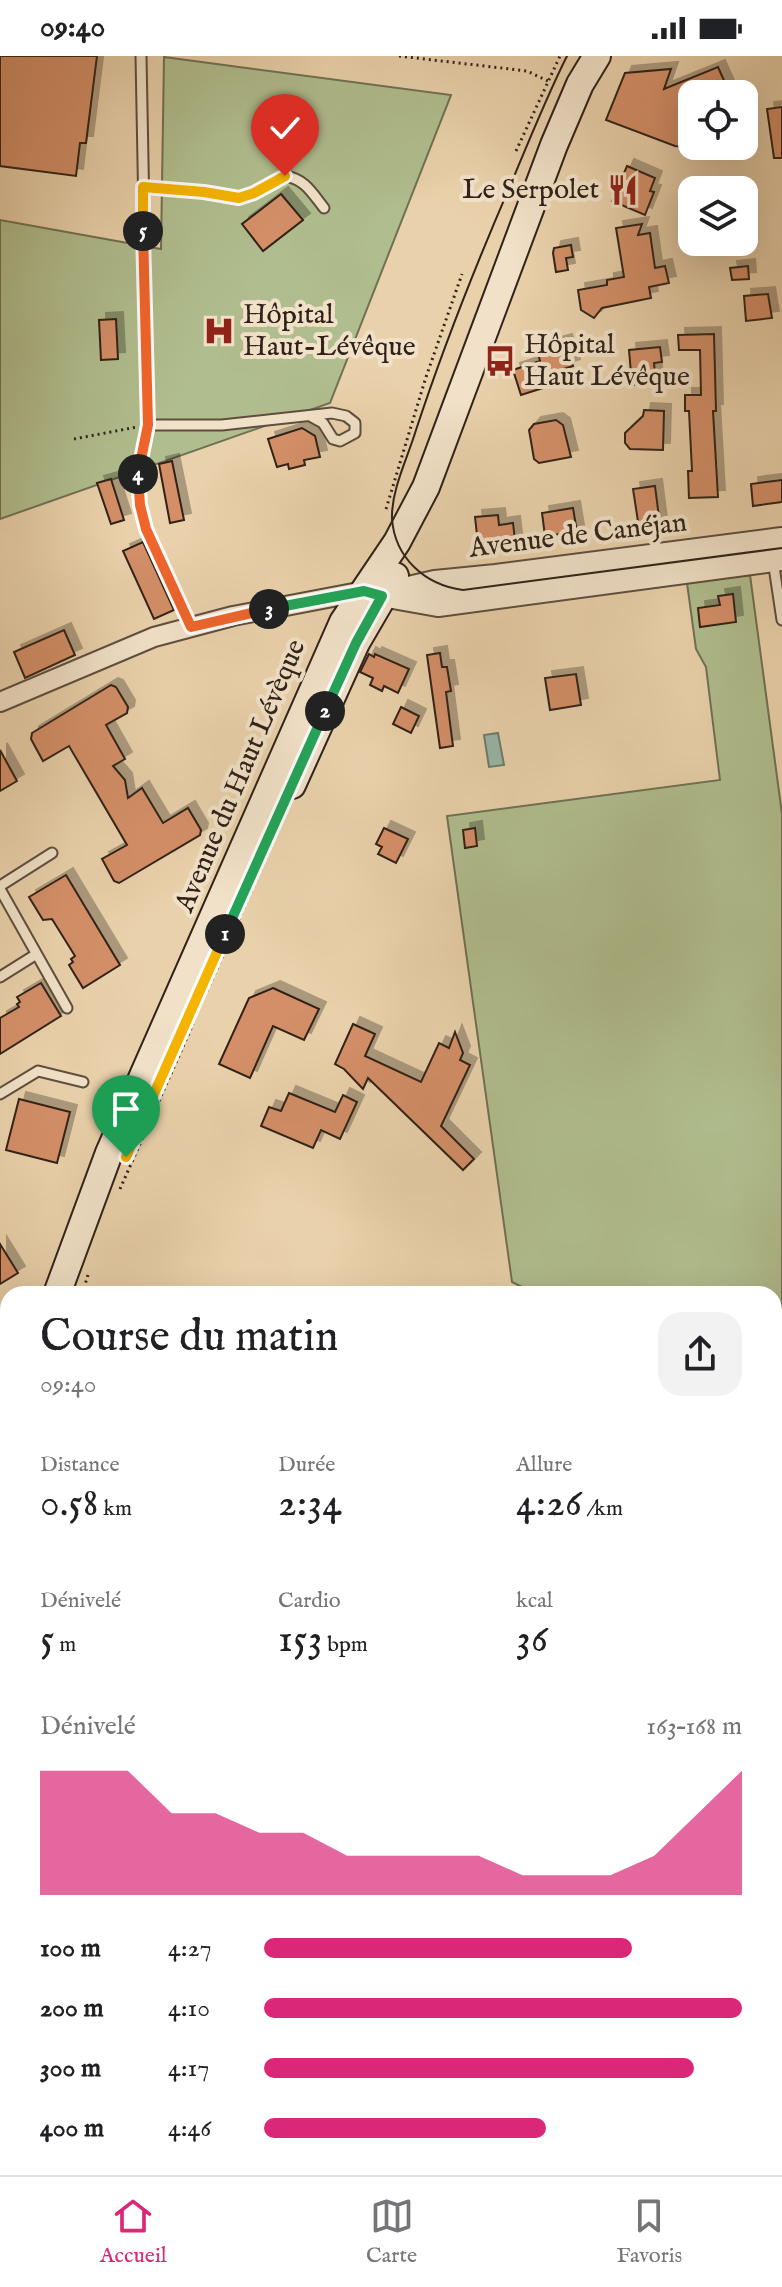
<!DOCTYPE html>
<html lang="fr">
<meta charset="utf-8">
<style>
:root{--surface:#fff;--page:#f2f2f2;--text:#202124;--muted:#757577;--line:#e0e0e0;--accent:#db2777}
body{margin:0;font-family:"IM FELL English",serif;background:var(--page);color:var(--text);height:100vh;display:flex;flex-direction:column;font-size:30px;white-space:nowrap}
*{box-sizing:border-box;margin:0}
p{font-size:26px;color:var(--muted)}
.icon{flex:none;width:44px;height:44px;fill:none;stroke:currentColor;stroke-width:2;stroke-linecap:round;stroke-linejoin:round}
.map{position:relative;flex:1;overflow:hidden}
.drawer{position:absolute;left:0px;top:1230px;width:782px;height:890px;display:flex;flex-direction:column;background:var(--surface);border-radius:24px 24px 0 0;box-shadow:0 8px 32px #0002}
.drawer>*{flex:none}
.fabs{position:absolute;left:678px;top:24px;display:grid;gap:16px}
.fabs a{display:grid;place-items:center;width:80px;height:80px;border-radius:16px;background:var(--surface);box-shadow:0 8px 32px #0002;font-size:40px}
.pin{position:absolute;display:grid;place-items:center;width:68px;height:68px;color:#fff;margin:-82px -34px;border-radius:50% 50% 50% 0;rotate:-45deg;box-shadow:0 0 8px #0007}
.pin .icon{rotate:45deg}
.km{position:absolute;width:40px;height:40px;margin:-20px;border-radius:50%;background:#222;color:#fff;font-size:22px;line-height:40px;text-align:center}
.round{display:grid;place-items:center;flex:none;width:84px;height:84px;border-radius:24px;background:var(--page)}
.headline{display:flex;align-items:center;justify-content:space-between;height:136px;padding:0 40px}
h1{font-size:44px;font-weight:600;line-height:60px}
.stats{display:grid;grid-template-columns:repeat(3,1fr);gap:12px;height:136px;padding:8px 40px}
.stats div{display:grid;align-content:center}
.stats b{font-size:40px;font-weight:600}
.stats small{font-size:22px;font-weight:400}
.stats p{font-size:22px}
.chart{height:224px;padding:16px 40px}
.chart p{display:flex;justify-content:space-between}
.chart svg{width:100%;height:144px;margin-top:8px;fill:var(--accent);opacity:.7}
ul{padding:0 40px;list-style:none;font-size:26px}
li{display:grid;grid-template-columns:128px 96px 1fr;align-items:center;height:60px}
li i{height:20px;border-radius:10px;background:var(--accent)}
.status{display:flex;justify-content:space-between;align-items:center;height:56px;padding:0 40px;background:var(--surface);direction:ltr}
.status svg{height:22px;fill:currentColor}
.dock{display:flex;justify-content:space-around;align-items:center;height:112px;border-top:2px solid var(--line);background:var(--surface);font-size:22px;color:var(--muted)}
.dock a{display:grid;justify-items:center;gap:4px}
.dock .current{color:var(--accent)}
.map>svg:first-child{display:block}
</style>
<div class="status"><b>09:40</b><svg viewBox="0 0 49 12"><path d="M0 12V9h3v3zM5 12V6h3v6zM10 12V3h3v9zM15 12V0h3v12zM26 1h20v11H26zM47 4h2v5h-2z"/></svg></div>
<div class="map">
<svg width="782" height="2119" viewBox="0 0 782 2119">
<defs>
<filter id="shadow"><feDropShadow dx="7" dy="-7" stdDeviation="0" flood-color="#0004"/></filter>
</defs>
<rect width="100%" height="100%" fill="#e9d1ab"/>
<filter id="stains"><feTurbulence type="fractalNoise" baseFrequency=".0025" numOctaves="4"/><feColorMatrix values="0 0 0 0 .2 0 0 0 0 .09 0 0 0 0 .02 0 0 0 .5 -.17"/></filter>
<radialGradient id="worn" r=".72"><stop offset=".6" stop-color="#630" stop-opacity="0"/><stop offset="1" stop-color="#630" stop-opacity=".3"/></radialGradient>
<g fill="#b0bd8e" stroke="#707054" stroke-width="2">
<path d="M164,1l287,38 -121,308 -330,116v-299l161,29z"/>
<path d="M750,519l32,239v612l-8,-4v-128h-238l-24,-12 -65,-466 273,-36 -14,-113 -10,-18 -9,-66z"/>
<path d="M8,1342v62l-8,22v-81z"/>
<path d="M774,1372l8,4v46l-8,-4z"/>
</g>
<path fill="#97b7a8" stroke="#6e7b6f" stroke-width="2" d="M498,677l6,32 -15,2 -5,-32z"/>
<g fill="#d48f67" stroke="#302219" stroke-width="2" filter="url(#shadow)">
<path d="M0,0h97l-11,87h-6l-4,33 -76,-10z"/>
<path d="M718,11l12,27h-38v54l-17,-2 -69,-26 19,-47 46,-4 -7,20z"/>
<path d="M782,51v51h-8l-7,-49z"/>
<path d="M627,110l28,12 -5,13 4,1 -9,23 -33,-14z"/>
<path d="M281,138l22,26 -40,31 -21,-27z"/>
<path d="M642,168l-4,11 12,-2 5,35 10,-2 4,17 -20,4 2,11 -49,10 -8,10 -13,-8 -3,-20 29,-5v-5l17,-3 -8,-49z"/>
<path d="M571,189l2,12 -7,1 2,12 -12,2 -3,-19 1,-5z"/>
<path d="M748,210l1,13 -17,1 -2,-12z"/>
<path d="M768,238l4,24 -26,3 -2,-25z"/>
<path d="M116,263l2,40 -17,1 -2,-40z"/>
<path d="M714,278l2,77h-3l5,86 -29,1 -1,-27h4l-3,-60h-4v-16h16l-1,-45h-21l-1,-15z"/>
<path d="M565,285l8,25 -28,9 4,11 -28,9 -8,-25 27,-9 -3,-12z"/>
<path d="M660,291l2,15 -8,1 2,20 -24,2 -3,-35z"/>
<path d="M644,354l20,1 -1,39 -33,-1 -5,-6v-10l18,-17z"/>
<path d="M556,364l7,5 8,32 -32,6 -5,-4 -5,-29 5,-6z"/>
<path d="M302,372l13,8 5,21 -16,3 1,5 -16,4 -1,-5 -11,3 -9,-28z"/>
<path d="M172,405l12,59 -14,3 -11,-59z"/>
<path d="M111,423l13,41 -13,4 -14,-41z"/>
<path d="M782,424v22l-29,4 -2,-22z"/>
<path d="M655,430l5,39 -21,3 -6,-39z"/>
<path d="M573,452l4,24 -32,4 -3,-23z"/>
<path d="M498,459l1,10 14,-2 2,17 -37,4 -3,-27z"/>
<path d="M143,486l31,68 -20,9 -31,-68z"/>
<path d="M733,538l3,28 -36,5 -2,-19 22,-3 -2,-9z"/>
<path d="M64,574l11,25 -50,23 -11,-26z"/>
<path d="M440,597l2,14h5l4,24 -5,1 7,54 -13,2 -13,-93z"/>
<path d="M369,598l5,3 1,-3 34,15 -11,24 -14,-7 -2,5 -12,-6 3,-7 -13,-6z"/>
<path d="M576,618l5,31 -31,5 -5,-32z"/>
<path d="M111,629l5,2 12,20 -1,6 -21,12 19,34 -12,7 12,14 3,18 14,-10 21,35 25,-15 13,22 -1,5 -81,48 -5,-2 -12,-22 25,-14 -58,-99 -26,15 -12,-22 1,-6z"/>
<path d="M401,651l18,9 -8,17 -18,-9z"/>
<path d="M0,694l17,31 -17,10z"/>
<path d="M384,772l24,11 -12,24 -18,-9 4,-7 -6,-3z"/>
<path d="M475,772l2,18 -12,2 -2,-18z"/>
<path d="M66,819l54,90 -37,23 -14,-23 4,-3 -2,-3 4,-3 -23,-37 -9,1 -14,-23z"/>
<path d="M41,927l20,33 -61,38v-36l19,-11 -2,-3 3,-2 -3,-5z"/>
<path d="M273,932l46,21 -15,31 -31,-14 -23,52 -31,-14 30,-66z"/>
<path d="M353,968l22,10 -10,22 56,26 18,-39 10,5 6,-16 8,21 -3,7 10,5 -29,61 33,33 -11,11 -95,-92 -5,11 -19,-20 -9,-5z"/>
<path d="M289,1037l46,19 8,-17 14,7 -17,37 -19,-9 -8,18 -52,-22 8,-19 12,4z"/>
<path d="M19,1043l51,13 -13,51 -51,-13z"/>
<path d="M0,1188l18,29 -18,11z"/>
</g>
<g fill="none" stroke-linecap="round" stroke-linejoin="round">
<defs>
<g id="service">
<path d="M141,0l7,369c-4,16 -9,33 -10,49 -3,54 32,106 53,153"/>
<path d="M143,131l61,5 35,6 15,-5 31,-17c20,3 27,17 39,32"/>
<path d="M148,369h74l110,-12 14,3 9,7v10l-15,8 -7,-2 -10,-16 -11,-6"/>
<path d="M773,504l9,60"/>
<path d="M0,830l52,-33"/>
<path d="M0,833l67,119"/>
<path d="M0,921l35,-22"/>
<path d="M191,954l3,-25"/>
<path d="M0,1038l38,-23 45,11"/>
<path d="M2,1442l6,-16"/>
<path d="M774,1812l4,1 -4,92"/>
<path d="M552,2119l1,-7"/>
</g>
<path id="minor" d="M0,646l154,-65 79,-21 131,-25"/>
<g id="tertiary">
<path d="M365,535l73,13 344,-46"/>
<path d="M396,536l39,-9 61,-6 286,-37"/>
<path d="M774,1469l8,1"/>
<path d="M0,2062l8,1"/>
<path d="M0,2082l8,-1"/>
<path d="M367,2112l65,7"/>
</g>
<g id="secondary">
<path d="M292,729l64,-142 39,-67"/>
<path d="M57,1238l52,-141 234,-531 54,-80 29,-55 128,-342 26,-61 17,-28"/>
<path d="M0,1334l8,-2"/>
<path d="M0,1444l8,2"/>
<path d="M0,1493l8,-15"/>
</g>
</defs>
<use href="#service" stroke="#5e4e3e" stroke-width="13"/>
<use href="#minor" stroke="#5e4e3e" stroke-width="22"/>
<use href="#tertiary" stroke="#5e4e3e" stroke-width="28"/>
<use href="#secondary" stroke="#302219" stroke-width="30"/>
<g stroke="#302219" stroke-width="3" stroke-dasharray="2 4" stroke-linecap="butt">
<path d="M399,0l128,15 21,10"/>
<path d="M516,95l44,-95"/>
<path d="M74,383l63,-12"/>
<path d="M386,453l40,-132 36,-103"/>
<path d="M207,935l83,-187"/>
<path d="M120,1133l73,-165"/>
<path d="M82,1238l6,-19"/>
<path d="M215,2112l76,7"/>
<path d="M324,2119l1,-7"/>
</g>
<use href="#service" stroke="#f1e1c8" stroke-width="9"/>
<use href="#minor" stroke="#f1e1c8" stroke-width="18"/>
<use href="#tertiary" stroke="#f1e1c8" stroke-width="24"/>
<use href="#secondary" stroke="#f1e1c8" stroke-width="26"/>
<path stroke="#302219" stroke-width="2" d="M567,0c-20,40 -37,82 -54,123 -36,83 -69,166 -97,251 -8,27 -25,60 -24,89 3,39 33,66 71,71l319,-42"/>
</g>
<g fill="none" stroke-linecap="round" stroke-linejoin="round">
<defs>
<path id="split-1" d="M126,1101l99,-223"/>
<path id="split-2" d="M225,878l100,-223"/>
<path id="split-3" d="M269,553l95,-18 18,5 -26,47 -31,68"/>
<path id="split-4" d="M138,418l2,31 6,24 45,98 78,-18"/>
<path id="split-5" d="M138,418l10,-49 -5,-194"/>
<path id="split-6" d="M143,175v-44l61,5 35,6 15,-5 31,-17"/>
</defs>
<use href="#split-1" stroke="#fff" stroke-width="16"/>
<use href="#split-2" stroke="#fff" stroke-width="16"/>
<use href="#split-3" stroke="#fff" stroke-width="16"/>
<use href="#split-4" stroke="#fff" stroke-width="16"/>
<use href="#split-5" stroke="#fff" stroke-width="16"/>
<use href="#split-6" stroke="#fff" stroke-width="16"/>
<use href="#split-1" stroke="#f5b400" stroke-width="10"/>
<use href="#split-2" stroke="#22a559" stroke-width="10"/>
<use href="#split-3" stroke="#22a559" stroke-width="10"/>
<use href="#split-4" stroke="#f0652b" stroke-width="10"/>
<use href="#split-5" stroke="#f0652b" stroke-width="10"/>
<use href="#split-6" stroke="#f5b400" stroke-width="10"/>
</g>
<defs>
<symbol id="restaurant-bare" viewBox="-9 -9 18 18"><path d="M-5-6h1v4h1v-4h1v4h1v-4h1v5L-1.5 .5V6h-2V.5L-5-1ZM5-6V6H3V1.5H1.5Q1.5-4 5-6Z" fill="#8f2418" stroke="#f1e1c8" stroke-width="2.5" paint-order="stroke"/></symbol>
<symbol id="hospital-bare" viewBox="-9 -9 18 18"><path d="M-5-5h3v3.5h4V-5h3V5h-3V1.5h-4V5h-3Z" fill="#8f2418" stroke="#f1e1c8" stroke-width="2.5" paint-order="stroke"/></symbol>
<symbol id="bus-bare" viewBox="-9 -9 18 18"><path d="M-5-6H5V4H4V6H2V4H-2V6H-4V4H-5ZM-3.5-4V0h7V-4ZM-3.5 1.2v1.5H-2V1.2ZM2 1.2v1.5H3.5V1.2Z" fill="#8f2418" stroke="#f1e1c8" stroke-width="2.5" paint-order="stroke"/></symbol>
</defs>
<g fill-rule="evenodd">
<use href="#restaurant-bare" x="601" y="112" width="44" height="44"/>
<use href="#hospital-bare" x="197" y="253" width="44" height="44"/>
<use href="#bus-bare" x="478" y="283" width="44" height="44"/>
</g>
<g text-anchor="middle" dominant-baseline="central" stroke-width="8" stroke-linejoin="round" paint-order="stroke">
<g font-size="28" fill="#302219" stroke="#f1e1c8" text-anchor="start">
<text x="599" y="134" text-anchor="end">Le Serpolet</text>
<text x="243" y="259">Hôpital<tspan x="243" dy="32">Haut-Lévêque</tspan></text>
<text x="524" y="289">Hôpital<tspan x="524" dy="32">Haut Lévêque</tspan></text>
</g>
<g font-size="28" fill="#302219" stroke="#f1e1c8">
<text transform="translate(578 480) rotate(-7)">Avenue de Canéjan</text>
<text transform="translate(241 720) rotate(-67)">Avenue du Haut Lévèque</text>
</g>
</g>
<rect width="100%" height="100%" filter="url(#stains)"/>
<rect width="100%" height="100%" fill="url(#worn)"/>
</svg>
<div class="fabs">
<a><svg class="icon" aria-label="locate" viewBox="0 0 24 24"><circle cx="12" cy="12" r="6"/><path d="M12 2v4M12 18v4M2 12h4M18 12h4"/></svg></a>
<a><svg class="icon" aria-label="layers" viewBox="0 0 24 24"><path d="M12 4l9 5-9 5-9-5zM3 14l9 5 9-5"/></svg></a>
</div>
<div class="pin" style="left:126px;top:1101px;background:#1e9e55"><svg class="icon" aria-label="arrive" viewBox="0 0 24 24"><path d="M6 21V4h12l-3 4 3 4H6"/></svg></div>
<div class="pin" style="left:285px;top:120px;background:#d93025"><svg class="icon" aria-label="check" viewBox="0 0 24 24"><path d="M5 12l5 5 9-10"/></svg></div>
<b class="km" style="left:225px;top:878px">1</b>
<b class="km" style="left:325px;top:655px">2</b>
<b class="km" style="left:269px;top:553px">3</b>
<b class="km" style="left:138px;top:418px">4</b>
<b class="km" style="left:143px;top:175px">5</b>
<section class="drawer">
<div class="headline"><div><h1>Course du matin</h1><p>09:40</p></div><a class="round"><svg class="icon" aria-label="share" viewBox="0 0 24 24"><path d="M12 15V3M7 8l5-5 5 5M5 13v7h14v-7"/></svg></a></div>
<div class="stats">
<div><p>Distance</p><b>0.58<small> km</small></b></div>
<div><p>Durée</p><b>2:34</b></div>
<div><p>Allure</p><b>4:26<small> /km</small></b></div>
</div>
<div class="stats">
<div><p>Dénivelé</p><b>5<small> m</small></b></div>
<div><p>Cardio</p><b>153<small> bpm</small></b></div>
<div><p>kcal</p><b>36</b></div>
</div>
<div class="chart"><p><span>Dénivelé</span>163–168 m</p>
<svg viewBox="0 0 160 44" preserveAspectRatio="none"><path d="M0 44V6L10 6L20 6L30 19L40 19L50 25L60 25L70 32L80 32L90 32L100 32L110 38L120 38L130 38L140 32L150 19L160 6V44z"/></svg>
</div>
<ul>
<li><b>100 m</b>4:27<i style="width:77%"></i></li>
<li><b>200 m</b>4:10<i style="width:100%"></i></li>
<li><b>300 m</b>4:17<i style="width:90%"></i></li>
<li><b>400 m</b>4:46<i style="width:59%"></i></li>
</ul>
</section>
</div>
<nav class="dock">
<a class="current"><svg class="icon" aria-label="home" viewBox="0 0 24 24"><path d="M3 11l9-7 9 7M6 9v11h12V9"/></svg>Accueil</a>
<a><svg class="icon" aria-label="map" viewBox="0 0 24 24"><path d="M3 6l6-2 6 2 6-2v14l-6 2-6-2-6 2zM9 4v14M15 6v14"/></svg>Carte</a>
<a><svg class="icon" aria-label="saved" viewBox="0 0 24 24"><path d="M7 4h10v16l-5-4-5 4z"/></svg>Favoris</a>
</nav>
